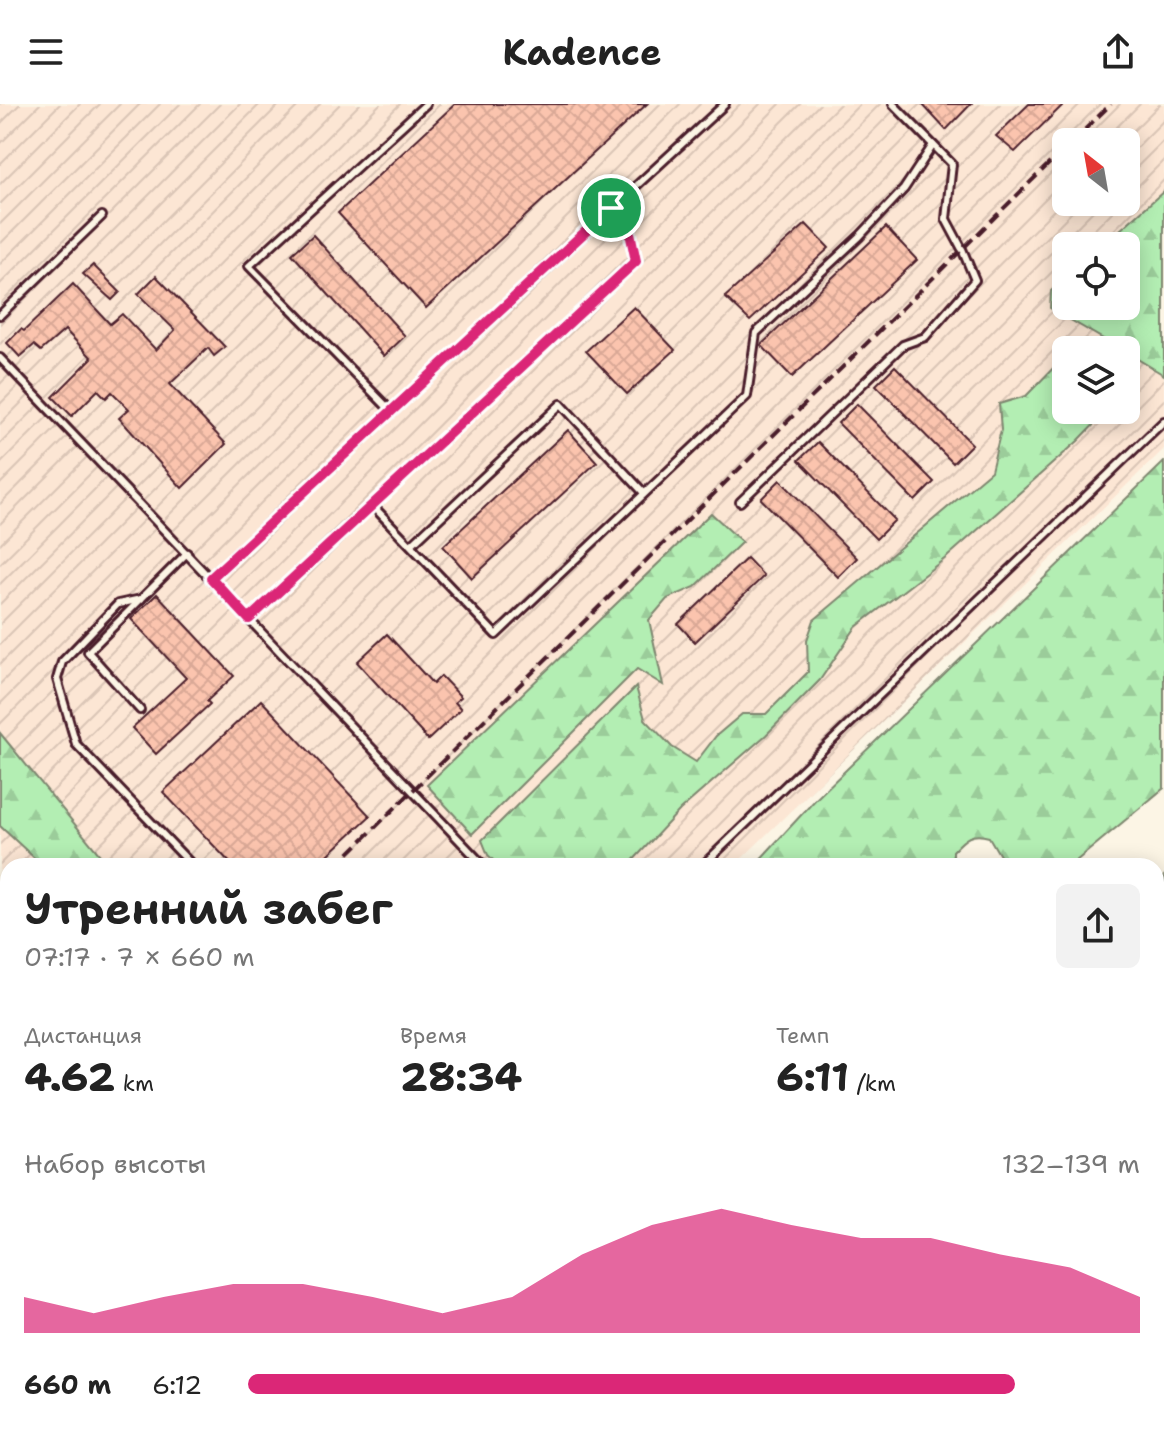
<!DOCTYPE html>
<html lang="ru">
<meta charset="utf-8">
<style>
:root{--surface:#fff;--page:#f2f2f2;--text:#222;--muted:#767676;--accent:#db2777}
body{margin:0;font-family:"Shantell Sans",sans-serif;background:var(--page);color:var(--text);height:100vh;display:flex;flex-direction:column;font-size:30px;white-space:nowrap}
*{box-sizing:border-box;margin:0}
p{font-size:26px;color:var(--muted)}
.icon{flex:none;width:44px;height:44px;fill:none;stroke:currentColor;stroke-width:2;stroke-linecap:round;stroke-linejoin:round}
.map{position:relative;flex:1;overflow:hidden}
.panel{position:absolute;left:0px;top:754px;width:1164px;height:572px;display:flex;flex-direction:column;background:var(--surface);border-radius:24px 24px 0 0;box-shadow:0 4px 20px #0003}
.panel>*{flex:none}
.needle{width:52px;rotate:329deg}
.tools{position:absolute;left:1052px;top:24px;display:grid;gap:16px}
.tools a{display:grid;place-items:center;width:88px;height:88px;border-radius:12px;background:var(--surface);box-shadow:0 4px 20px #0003;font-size:40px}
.pin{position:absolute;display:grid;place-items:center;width:68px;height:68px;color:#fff;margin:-34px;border:4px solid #fff;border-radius:50%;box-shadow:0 2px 8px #0007}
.round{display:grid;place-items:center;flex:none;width:84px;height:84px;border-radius:12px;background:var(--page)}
.head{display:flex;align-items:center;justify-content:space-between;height:136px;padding:0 24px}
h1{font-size:44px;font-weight:700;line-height:60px}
.metrics{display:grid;grid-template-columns:repeat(3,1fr);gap:12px;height:136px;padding:8px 24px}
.metrics div{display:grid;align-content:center}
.metrics b{font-size:40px;font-weight:700}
.metrics small{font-size:22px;font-weight:400}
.metrics p{font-size:22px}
.chart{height:224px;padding:16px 24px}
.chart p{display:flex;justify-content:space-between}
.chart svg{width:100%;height:144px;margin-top:8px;fill:var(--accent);opacity:.7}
ul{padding:0 24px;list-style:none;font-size:26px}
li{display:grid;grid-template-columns:128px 96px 1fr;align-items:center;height:60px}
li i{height:20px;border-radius:10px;background:var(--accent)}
header{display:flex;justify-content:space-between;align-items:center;height:104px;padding:0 24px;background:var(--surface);font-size:36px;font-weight:700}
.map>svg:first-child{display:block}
</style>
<header><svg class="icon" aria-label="menu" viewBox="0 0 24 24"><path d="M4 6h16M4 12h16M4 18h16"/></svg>Kadence<svg class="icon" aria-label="share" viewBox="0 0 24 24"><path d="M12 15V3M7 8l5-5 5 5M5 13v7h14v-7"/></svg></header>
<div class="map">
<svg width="1164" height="1326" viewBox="0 0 1164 1326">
<defs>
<pattern id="industrial-furrows" width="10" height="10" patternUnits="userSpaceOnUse" patternTransform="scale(2)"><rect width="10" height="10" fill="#fce6d4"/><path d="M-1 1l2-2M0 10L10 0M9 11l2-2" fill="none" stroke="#dac5b6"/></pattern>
<pattern id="forest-firs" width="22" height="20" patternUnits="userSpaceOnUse" patternTransform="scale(2)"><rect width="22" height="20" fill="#b3eeb3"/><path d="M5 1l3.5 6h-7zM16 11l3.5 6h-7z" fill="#9bcc9a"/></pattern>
<pattern id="building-cross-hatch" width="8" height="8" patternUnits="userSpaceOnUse" patternTransform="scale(2)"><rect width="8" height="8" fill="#fbc4ae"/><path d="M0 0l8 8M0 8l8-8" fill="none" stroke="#d9a896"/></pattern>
</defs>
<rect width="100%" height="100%" fill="#fcf5e5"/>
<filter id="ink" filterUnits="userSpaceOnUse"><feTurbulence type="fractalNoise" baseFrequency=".0125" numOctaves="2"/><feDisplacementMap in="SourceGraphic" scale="16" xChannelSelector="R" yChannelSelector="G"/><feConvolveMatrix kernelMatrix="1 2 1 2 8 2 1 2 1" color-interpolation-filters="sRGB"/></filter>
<g filter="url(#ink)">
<g fill="url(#industrial-furrows)" fill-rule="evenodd">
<path d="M0,0h1164v345l-430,417h-726v556h100v8h-108zM1066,38h60v60h-60zM1066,142h60v60h-60zM1066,246h60v60h-60z"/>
<path d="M618,1318h318l8,8h-319z"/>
</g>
<path fill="#b3eeb3" stroke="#7e866f" stroke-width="2" d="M480,1318h138l7,8h-154z"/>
<g fill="url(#forest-firs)" stroke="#7e866f" stroke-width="2">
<path d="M1164,87v184l-38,-23v-2h-4l-72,-42 1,-17 15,-13v28h60v-60h-24z"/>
<path d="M1066,251v55h42l-30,31 -131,116 -91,70 -36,53 -54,55 -86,75 -52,56h-129l-11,-11 -6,-15 154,-153 9,32 27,28 24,15 20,-26 26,-22h24l42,-42 -1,-32 7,-20 177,-149 10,-41 -2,-26 27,-8z"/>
<path d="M1164,358v326l-94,78h-64l-17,-29c-18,-5 -24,1 -36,14v15h-199l62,-67z"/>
<path d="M711,409l31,29 -47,45 -28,12 -18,21 14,65 -26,-16 -165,165 -45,-49z"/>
<path d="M0,629l100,122 6,11h-63l-43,-40z"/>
<path d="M1164,772v554h-69l-8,-8h69v-539z"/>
</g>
<g fill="url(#building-cross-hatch)" stroke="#4a1f2b" stroke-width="2">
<path d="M455,0h192l-221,204 -88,-95z"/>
<path d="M922,0h49l-25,26z"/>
<path d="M1029,0h35l-49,48 -19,-16z"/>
<path d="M806,120l23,24 -79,73 -25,-24z"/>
<path d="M886,123l31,33 -125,117 -31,-32z"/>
<path d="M313,131l92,101 -21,20 -92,-102z"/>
<path d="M93,161l27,27 -8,8 -29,-26z"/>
<path d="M156,172l69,71 -11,9 -6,-8 -38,36 56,60 -44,44 -63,-70 10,-9 -17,-17 -6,6 -8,-8 -26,26 -19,-19 39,-39 -27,-28 -24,21 -7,-6 -14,12 -13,-14 14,-14 3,2 49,-47 37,40 12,-10 34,36 19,-20 -37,-36z"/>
<path d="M634,203l41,43 -48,44 -41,-43z"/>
<path d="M895,262l77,78 -19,19 -77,-78z"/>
<path d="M857,300l77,78 -19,19 -77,-78z"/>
<path d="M568,326l29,32 -125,116 -29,-32z"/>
<path d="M818,338l77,78 -19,19 -77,-79z"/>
<path d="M780,376l77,78 -19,19 -77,-78z"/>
<path d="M747,454l17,18 -69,66 -17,-18z"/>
<path d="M157,490l77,82 -27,25 3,3 -54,50 -24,-26 54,-50 -55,-59z"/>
<path d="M387,530l46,50 8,-8 20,21 -6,5 6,7 -33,31 -71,-78z"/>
<path d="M261,596l109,116 -54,50h-83l-70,-74z"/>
</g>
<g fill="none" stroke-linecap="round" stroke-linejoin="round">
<defs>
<g id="lane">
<path d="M0,211l102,-99"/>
<path d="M0,254l484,508"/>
<path d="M391,307l-142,-145 177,-162"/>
<path d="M740,398l163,-157 22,-8 50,-57 -13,-31 -16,-30 6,-55 -59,-60"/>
<path d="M372,401l124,130 251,-239 9,-63 104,-97 44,-47 29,-44"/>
<path d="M411,441l150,-141 83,89"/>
<path d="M211,474l514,-474"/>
<path d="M141,495l-23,5 -56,58 -5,17 19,65 117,122"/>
<path d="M249,515l387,-358 -7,-33 -18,-20"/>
<path d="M140,606l-52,-58 99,-99"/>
<path d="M702,762l462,-445"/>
<path d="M922,1318l9,8"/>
<path d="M1006,1318l8,8"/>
<path d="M1046,1318l8,8"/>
<path d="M867,1326l8,-8"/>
</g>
<g id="street">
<path d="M0,948l8,16"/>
<path d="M126,1326l2,-8"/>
</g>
</defs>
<use href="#lane" stroke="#4a1f2b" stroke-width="12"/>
<use href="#street" stroke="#4a1f2b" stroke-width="18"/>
<use href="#lane" stroke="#fcf5e5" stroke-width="6"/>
<use href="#street" stroke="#fcf5e5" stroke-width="12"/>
<g stroke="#4a1f2b" stroke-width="4" stroke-dasharray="12 6" stroke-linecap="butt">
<path d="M1072,38l39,-38"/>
<path d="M336,762l730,-719"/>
<path d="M0,1103l8,-8"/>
</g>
</g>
</g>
<g fill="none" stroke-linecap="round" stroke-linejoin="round" filter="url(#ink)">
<defs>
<path id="route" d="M611,104l18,20 7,33 -387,358 -38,-41z"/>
</defs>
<use href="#route" stroke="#fff" stroke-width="16"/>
<use href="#route" stroke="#db2777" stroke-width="10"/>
</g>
</svg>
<div class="tools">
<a><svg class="needle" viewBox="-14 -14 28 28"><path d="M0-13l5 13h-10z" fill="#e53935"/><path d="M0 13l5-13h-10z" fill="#767676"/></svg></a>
<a><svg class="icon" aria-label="locate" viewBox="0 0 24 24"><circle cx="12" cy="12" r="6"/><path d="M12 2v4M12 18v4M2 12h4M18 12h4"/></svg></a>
<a><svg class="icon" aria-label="layers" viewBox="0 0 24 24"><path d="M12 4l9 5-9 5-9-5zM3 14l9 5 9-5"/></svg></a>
</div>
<div class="pin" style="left:611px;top:104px;background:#1e9e55"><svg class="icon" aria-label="arrive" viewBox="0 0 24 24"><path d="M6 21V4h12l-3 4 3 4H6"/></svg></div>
<section class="panel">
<div class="head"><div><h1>Утренний забег</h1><p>07:17 · 7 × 660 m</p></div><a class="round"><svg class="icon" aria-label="share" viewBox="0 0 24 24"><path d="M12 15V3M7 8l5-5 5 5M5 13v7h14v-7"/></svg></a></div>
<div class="metrics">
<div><p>Дистанция</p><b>4.62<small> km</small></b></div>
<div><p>Время</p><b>28:34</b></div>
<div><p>Темп</p><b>6:11<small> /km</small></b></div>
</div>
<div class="chart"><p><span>Набор высоты</span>132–139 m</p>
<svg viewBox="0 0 160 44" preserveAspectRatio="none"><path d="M0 44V33L10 38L20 33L30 29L40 29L50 33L60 38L70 33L80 20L90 11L100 6L110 11L120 15L130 15L140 20L150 24L160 33V44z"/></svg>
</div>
<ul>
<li><b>660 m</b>6:12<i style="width:86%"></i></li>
</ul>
</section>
</div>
